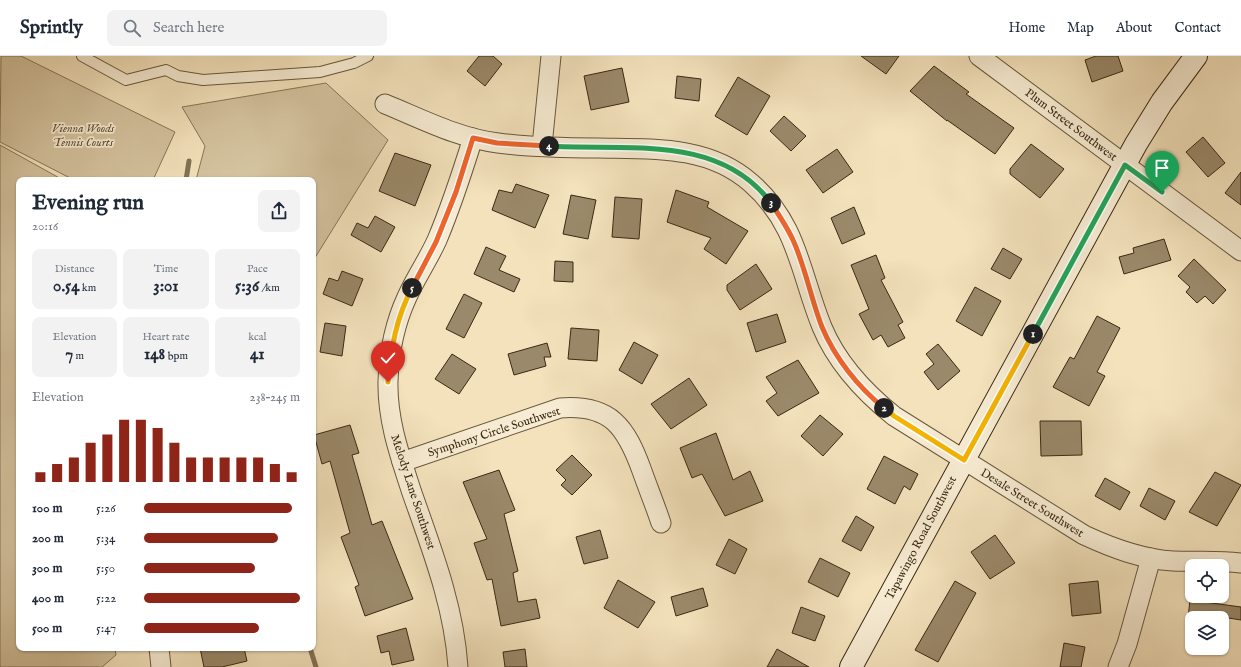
<!DOCTYPE html>
<meta charset="utf-8">
<style>
:root{--surface:#fff;--page:#f2f2f3;--text:#1f2937;--muted:#747a83;--line:#e0e1e3;--accent:#8f2418}
body{margin:0;font-family:"IM FELL English",serif;background:var(--page);color:var(--text);height:100vh;display:flex;flex-direction:column;font-size:15px;white-space:nowrap}
*{box-sizing:border-box;margin:0}
p{font-size:13px;color:var(--muted)}
.icon{flex:none;width:22px;height:22px;fill:none;stroke:currentColor;stroke-width:2;stroke-linecap:round;stroke-linejoin:round}
.map{position:relative;flex:1;overflow:hidden}
.drawer{position:absolute;left:16px;top:121px;width:300px;height:474px;display:flex;flex-direction:column;background:var(--surface);border-radius:8px;box-shadow:0 1px 3px #0004}
.drawer>*{flex:none}
.tools{position:absolute;left:1185px;top:503px;display:grid;gap:8px}
.tools a{display:grid;place-items:center;width:44px;height:44px;border-radius:8px;background:var(--surface);box-shadow:0 1px 3px #0004;font-size:20px}
.pin{position:absolute;display:grid;place-items:center;width:34px;height:34px;color:#fff;margin:-41px -17px;border-radius:50% 50% 50% 0;rotate:-45deg;box-shadow:0 0 4px #0007}
.pin .icon{rotate:45deg}
.km{position:absolute;width:20px;height:20px;margin:-10px;border-radius:50%;background:#222;color:#fff;font-size:11px;line-height:20px;text-align:center}
.round{display:grid;place-items:center;flex:none;width:42px;height:42px;border-radius:8px;background:var(--page)}
.headline{display:flex;align-items:center;justify-content:space-between;height:68px;padding:0 16px}
h1{font-size:22px;font-weight:700;line-height:30px}
.metrics{display:grid;grid-template-columns:repeat(3,1fr);gap:6px;height:68px;padding:4px 16px}
.metrics div{display:grid;align-content:center;border-radius:8px;background:var(--page);text-align:center}
.metrics b{font-size:17px;font-weight:700}
.metrics small{font-size:11px;font-weight:400}
.metrics p{font-size:11px}
.chart{height:112px;padding:8px 16px}
.chart p{display:flex;justify-content:space-between}
.chart svg{width:100%;height:72px;margin-top:4px;stroke:var(--accent);stroke-width:6}
ul{padding:0 16px;list-style:none;font-size:13px}
li{display:grid;grid-template-columns:64px 48px 1fr;align-items:center;height:30px}
li i{height:10px;border-radius:5px;background:var(--accent)}
header{display:flex;align-items:center;gap:24px;box-sizing:border-box;height:56px;padding:0 20px;background:var(--surface);border-bottom:1px solid var(--line)}
header strong{font-size:19px}
nav{display:flex;gap:22px;margin-inline-start:auto;font-size:14px}
.search{width:280px;height:36px;background:var(--page);display:flex;align-items:center;gap:10px;box-sizing:border-box;padding:0 14px;border-radius:8px;color:var(--muted);font-size:15px}
.map>svg:first-child{display:block}
</style>
<header>
<strong>Sprintly</strong>
<div class="search"><svg class="icon" aria-label="search" viewBox="0 0 24 24"><circle cx="10" cy="10" r="6"/><path d="M15 15l6 6"/></svg>Search here</div>
<nav><a>Home</a><a>Map</a><a>About</a><a>Contact</a></nav>
</header>
<div class="map">
<svg width="1241" height="611" viewBox="0 0 1241 611">
<rect width="100%" height="100%" fill="#f3e2bc"/>
<filter id="stains"><feTurbulence type="fractalNoise" baseFrequency=".005" numOctaves="4"/><feColorMatrix values="0 0 0 0 .2 0 0 0 0 .09 0 0 0 0 .02 0 0 0 .5 -.17"/></filter>
<radialGradient id="worn" r=".72"><stop offset=".6" stop-color="#630" stop-opacity="0"/><stop offset="1" stop-color="#630" stop-opacity=".3"/></radialGradient>
<g fill="#d4c39f" stroke="#877658">
<path d="M1,0h20l154,76 -22,48h-79l-74,-38z"/>
<path d="M326,27l62,57 -75,121v-81h-117l9,-34 -23,-39z"/>
<path d="M0,89l63,35h-44v468h96l1,7 -14,12h-102z"/>
</g>
<g fill="none" stroke-linecap="round" stroke-linejoin="round">
<g stroke="#837255" stroke-width="5">
<path d="M186,124l3,-19"/>
<path d="M310,592l6,19"/>
</g>
</g>
<g fill="#9a896a" stroke="#3a2912">
<path d="M479,0h14l9,8 -17,22 -18,-15z"/>
<path d="M861,0h38l-13,18z"/>
<path d="M1096,0h22l5,15 -31,11 -7,-22z"/>
<path d="M934,10l35,26 -3,2 48,34 -19,26 -48,-34v1l-37,-30z"/>
<path d="M622,12l7,34 -38,8 -7,-34z"/>
<path d="M677,20l24,3 -2,22 -24,-3z"/>
<path d="M738,21l32,19 -23,39 -32,-19z"/>
<path d="M784,60l22,20 -15,15 -21,-20z"/>
<path d="M1203,81l22,26 -17,14 -22,-25z"/>
<path d="M1031,88l33,25 -24,29 -30,-24v-5z"/>
<path d="M837,93l16,23 -30,21 -17,-23z"/>
<path d="M395,97l36,12 -16,41 -36,-15z"/>
<path d="M1241,116v33l-16,-12z"/>
<path d="M516,128l33,11 -14,33 -43,-18 7,-20 13,3z"/>
<path d="M676,134l33,12 -2,5 41,24 -22,33 -22,-15 7,-11 -44,-16z"/>
<path d="M571,139l25,5 -8,39 -25,-5z"/>
<path d="M615,141l27,2 -3,40 -27,-2z"/>
<path d="M854,151l11,27 -23,10 -11,-26z"/>
<path d="M375,160l20,11 -14,25 -30,-17 6,-12 11,5z"/>
<path d="M1164,183l7,21 -47,14 -5,-17 15,-4 -1,-5z"/>
<path d="M486,191l20,9 -7,14 21,9 -6,13 -40,-18z"/>
<path d="M1003,192l19,11 -12,20 -19,-10z"/>
<path d="M876,199l9,23 -4,2 22,42 -5,3 7,13 -17,9 -7,-12 -8,5 -14,-26 10,-5 -18,-44z"/>
<path d="M1194,203l32,31 -13,14 -8,-8 -8,7 -11,-11 4,-5 -12,-11z"/>
<path d="M555,205l18,1v20l-19,-1z"/>
<path d="M756,208l16,25 -32,21 -13,-20v-5z"/>
<path d="M342,215l21,8 -11,27 -29,-12 6,-16 9,3z"/>
<path d="M975,231l26,14 -19,35 -26,-15z"/>
<path d="M464,238l18,9 -18,35 -18,-9z"/>
<path d="M777,258l9,28 -30,10 -9,-29z"/>
<path d="M1097,260l23,12 -23,44 8,4 -16,30 -36,-19 17,-30 4,2z"/>
<path d="M325,267l21,3 -4,30 -22,-4z"/>
<path d="M571,272l28,2 -2,31 -29,-2z"/>
<path d="M634,286l24,13 -16,29 -23,-14z"/>
<path d="M547,287l4,14h-7l2,9 -32,9 -6,-21z"/>
<path d="M938,288l22,27 -22,19 -14,-18 10,-8 -8,-10z"/>
<path d="M452,298l24,15 -17,25 -24,-15z"/>
<path d="M798,304l21,33 -41,23 -12,-15 11,-8 -11,-16z"/>
<path d="M689,322l18,27 -36,24 -20,-25z"/>
<path d="M820,359l23,19 -20,22 -22,-20z"/>
<path d="M1040,365h41l1,34 -41,1z"/>
<path d="M350,369l9,28 -7,2 20,70 10,-4 31,78 -48,17 -10,-29 4,-2 -18,-48 9,-4 -20,-72 -8,3 -8,-29z"/>
<path d="M716,377l17,47 17,-9 13,30 -38,15 -23,-42 -10,4 -12,-30z"/>
<path d="M572,399l20,20 -20,20 -11,-10 5,-5 -10,-10z"/>
<path d="M884,400l34,18 -8,16 -6,-4 -9,18 -28,-15z"/>
<path d="M499,414l16,40 -11,4 14,57 -5,2 5,29 18,-3 4,19 -39,8 -9,-47 -5,1 -13,-37 13,-4 -24,-57z"/>
<path d="M1215,416l26,13 -24,41 -28,-14z"/>
<path d="M1105,422l25,14 -10,18 -25,-14z"/>
<path d="M1149,432l26,13 -10,19 -25,-14z"/>
<path d="M856,460l18,11 -13,24 -19,-10z"/>
<path d="M600,474l8,28 -24,6 -8,-27z"/>
<path d="M995,479l20,28 -25,16 -19,-27z"/>
<path d="M729,483l18,10 -12,25 -19,-9z"/>
<path d="M820,502l30,15 -12,24 -30,-15z"/>
<path d="M618,524l37,22 -17,26 -34,-20z"/>
<path d="M955,525l21,12 -38,69 -23,-12z"/>
<path d="M1098,525l3,32 -29,3 -3,-32z"/>
<path d="M703,532l5,18 -32,10 -5,-19z"/>
<path d="M1190,544l51,7v13l-25,-4v2h-28z"/>
<path d="M801,551l24,9 -10,25 -23,-8z"/>
<path d="M406,572l8,32 -22,5 -3,-14 -8,2 -4,-17z"/>
<path d="M1064,587l21,4 -4,20h-21z"/>
<path d="M200,592h44l3,13 -25,6h-18z"/>
<path d="M525,593l2,18h-22l-2,-15z"/>
<path d="M777,593l32,18h-42z"/>
</g>
<g fill="none" stroke-linecap="round" stroke-linejoin="round">
<defs>
<path id="lane" d="M82,0l44,24 40,-10 12,6 25,4 117,-8 34,-9 14,-7"/>
<g id="street">
<path d="M979,0l262,195"/>
<path d="M385,48c37,15 73,34 113,39 32,4 66,5 99,5 54,1 111,-3 154,35 47,41 49,90 71,144 15,36 42,65 72,89l190,119c28,13 57,24 89,26 23,1 45,-1 68,2"/>
<path d="M542,90l9,-90"/>
<path d="M402,406l158,-54c51,-4 66,19 82,63 6,17 13,34 19,52"/>
<path d="M159,592l2,19"/>
<path d="M458,611c-4,-61 -26,-117 -46,-174 -12,-37 -25,-73 -24,-112 1,-29 7,-58 19,-84 9,-20 21,-37 30,-57 14,-33 25,-67 36,-102"/>
<path d="M1118,611l9,-23 24,-86"/>
</g>
<path id="secondary" d="M851,611l285,-523 26,-42 34,-46"/>
</defs>
<use href="#lane" stroke="#68573c" stroke-width="12"/>
<use href="#street" stroke="#68573c" stroke-width="21"/>
<use href="#secondary" stroke="#3a2912" stroke-width="24"/>
<use href="#lane" stroke="#f7ecd3" stroke-width="10"/>
<use href="#street" stroke="#f7ecd3" stroke-width="19"/>
<use href="#secondary" stroke="#f7ecd3" stroke-width="22"/>
</g>
<g fill="none" stroke-linecap="round" stroke-linejoin="round">
<defs>
<path id="split-1" d="M1033,278l92,-169 37,27"/>
<path id="split-2" d="M884,352l10,8 70,44 69,-126"/>
<path id="split-3" d="M771,147c8,12 16,24 22,37 12,26 18,59 29,87 13,31 36,60 62,81"/>
<path id="split-4" d="M549,90c76,5 170,-13 222,57"/>
<path id="split-5" d="M412,232l24,-46 20,-50 17,-54 24,5 52,3"/>
<path id="split-6" d="M388,326c3,-33 8,-64 24,-94"/>
</defs>
<use href="#split-1" stroke="#fff" stroke-width="8"/>
<use href="#split-2" stroke="#fff" stroke-width="8"/>
<use href="#split-3" stroke="#fff" stroke-width="8"/>
<use href="#split-4" stroke="#fff" stroke-width="8"/>
<use href="#split-5" stroke="#fff" stroke-width="8"/>
<use href="#split-6" stroke="#fff" stroke-width="8"/>
<use href="#split-1" stroke="#22a559" stroke-width="5"/>
<use href="#split-2" stroke="#f5b400" stroke-width="5"/>
<use href="#split-3" stroke="#f0652b" stroke-width="5"/>
<use href="#split-4" stroke="#22a559" stroke-width="5"/>
<use href="#split-5" stroke="#f0652b" stroke-width="5"/>
<use href="#split-6" stroke="#f5b400" stroke-width="5"/>
</g>
<g text-anchor="middle" dominant-baseline="central" stroke-width="3.5" stroke-linejoin="round" paint-order="stroke">
<g font-size="12" fill="#3a2912" stroke="#f7ecd3">
<text transform="translate(1071 69) rotate(37)">Plum Street Southwest</text>
<text transform="translate(494 376) rotate(-18)">Symphony Circle Southwest</text>
<text transform="translate(413 436) rotate(72)">Melody Lane Southwest</text>
<text transform="translate(1032 447) rotate(32)">Desale Street Southwest</text>
<text transform="translate(921 482) rotate(-62)">Tapawingo Road Southwest</text>
</g>
<g font-size="12" font-style="italic" fill="#605035" stroke="#f7ecd3">
<text x="83" y="72">Vienna Woods<tspan x="83" dy="14">Tennis Courts</tspan></text>
</g>
</g>
<rect width="100%" height="100%" filter="url(#stains)"/>
<rect width="100%" height="100%" fill="url(#worn)"/>
</svg>
<div class="tools">
<a><svg class="icon" aria-label="locate" viewBox="0 0 24 24"><circle cx="12" cy="12" r="6"/><path d="M12 2v4M12 18v4M2 12h4M18 12h4"/></svg></a>
<a><svg class="icon" aria-label="layers" viewBox="0 0 24 24"><path d="M12 4l9 5-9 5-9-5zM3 14l9 5 9-5"/></svg></a>
</div>
<div class="pin" style="left:1162px;top:136px;background:#1e9e55"><svg class="icon" aria-label="arrive" viewBox="0 0 24 24"><path d="M6 21V4h12l-3 4 3 4H6"/></svg></div>
<div class="pin" style="left:388px;top:326px;background:#d93025"><svg class="icon" aria-label="check" viewBox="0 0 24 24"><path d="M5 12l5 5 9-10"/></svg></div>
<b class="km" style="left:1033px;top:278px">1</b>
<b class="km" style="left:884px;top:352px">2</b>
<b class="km" style="left:771px;top:147px">3</b>
<b class="km" style="left:549px;top:90px">4</b>
<b class="km" style="left:412px;top:232px">5</b>
<section class="drawer">
<div class="headline"><div><h1>Evening run</h1><p>20:16</p></div><a class="round"><svg class="icon" aria-label="share" viewBox="0 0 24 24"><path d="M12 15V3M7 8l5-5 5 5M5 13v7h14v-7"/></svg></a></div>
<div class="metrics">
<div><p>Distance</p><b>0.54<small> km</small></b></div>
<div><p>Time</p><b>3:01</b></div>
<div><p>Pace</p><b>5:36<small> /km</small></b></div>
</div>
<div class="metrics">
<div><p>Elevation</p><b>7<small> m</small></b></div>
<div><p>Heart rate</p><b>148<small> bpm</small></b></div>
<div><p>kcal</p><b>41</b></div>
</div>
<div class="chart"><p><span>Elevation</span>238–245 m</p>
<svg viewBox="0 0 160 44" preserveAspectRatio="none"><path d="M5 44V38M15 44V33M25 44V29M35 44V20M45 44V15M55 44V6M65 44V6M75 44V11M85 44V20M95 44V29M105 44V29M115 44V29M125 44V29M135 44V29M145 44V33M155 44V38"/></svg>
</div>
<ul>
<li><b>100 m</b>5:26<i style="width:95%"></i></li>
<li><b>200 m</b>5:34<i style="width:86%"></i></li>
<li><b>300 m</b>5:50<i style="width:71%"></i></li>
<li><b>400 m</b>5:22<i style="width:100%"></i></li>
<li><b>500 m</b>5:47<i style="width:74%"></i></li>
</ul>
</section>
</div>
